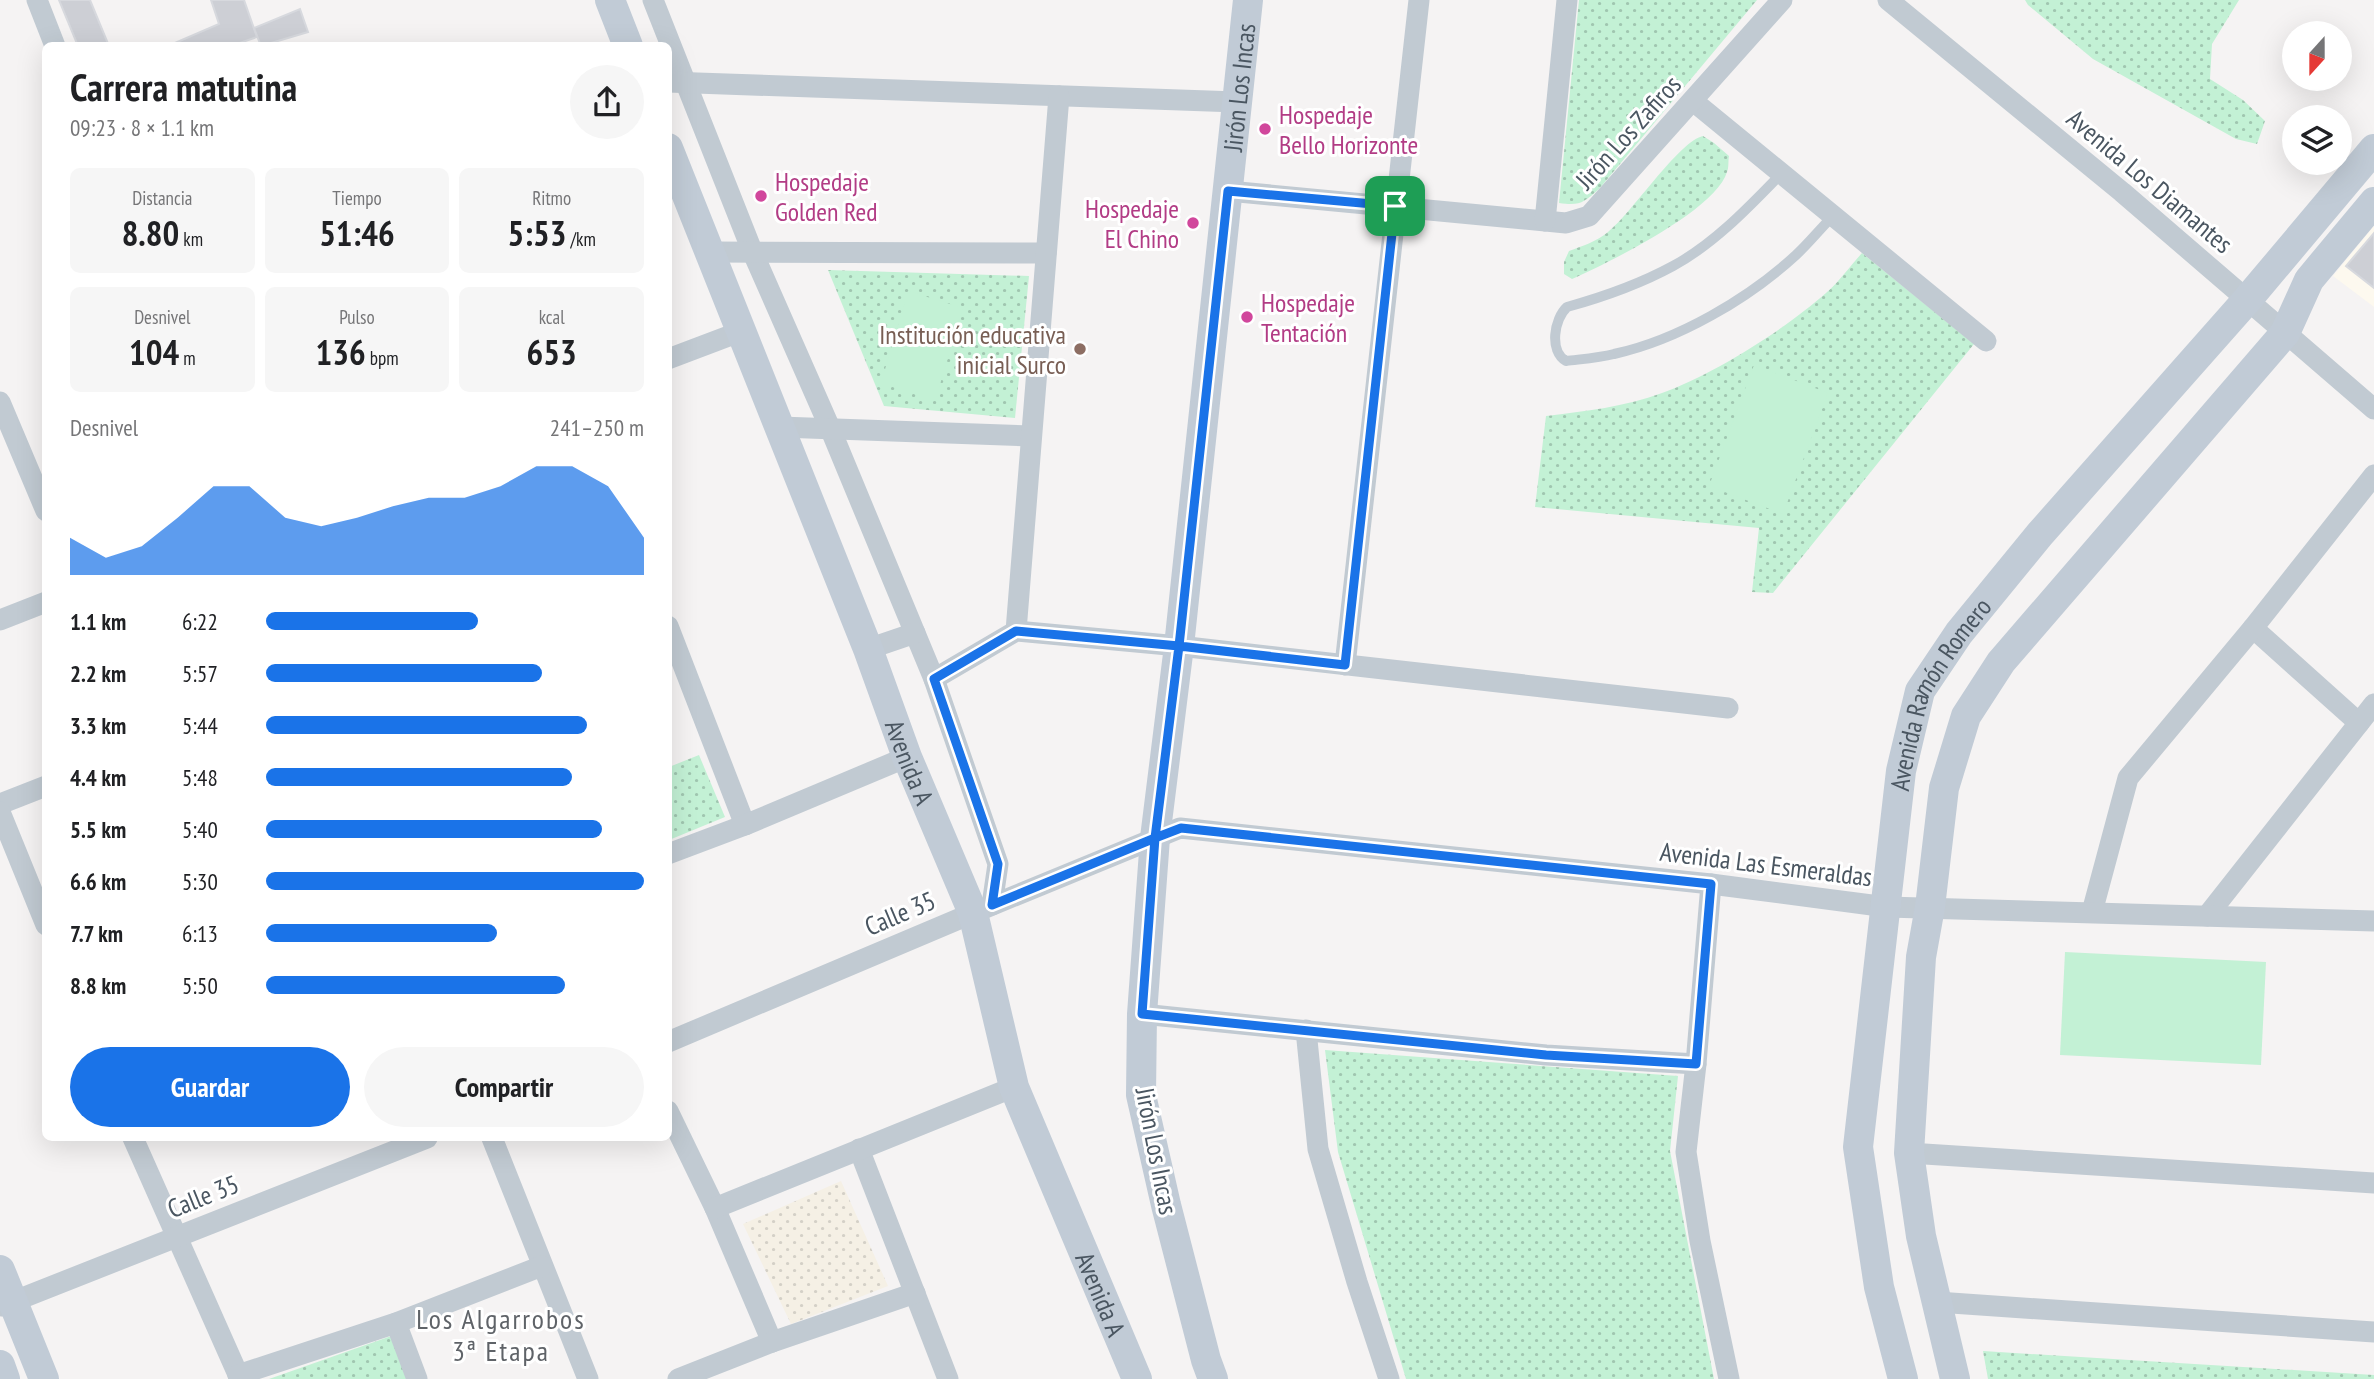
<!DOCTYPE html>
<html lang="es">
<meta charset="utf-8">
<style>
:root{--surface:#fff;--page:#f6f6f6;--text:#202124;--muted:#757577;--accent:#1a73e8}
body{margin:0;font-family:"PT Sans Narrow",sans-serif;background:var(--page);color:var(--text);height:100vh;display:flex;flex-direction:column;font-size:26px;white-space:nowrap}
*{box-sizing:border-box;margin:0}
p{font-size:23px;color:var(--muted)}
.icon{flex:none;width:38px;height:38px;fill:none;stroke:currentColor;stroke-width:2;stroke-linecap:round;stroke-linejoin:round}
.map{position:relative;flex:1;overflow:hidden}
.sheet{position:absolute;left:42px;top:42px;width:630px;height:1099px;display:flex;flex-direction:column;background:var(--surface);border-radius:10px;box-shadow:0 7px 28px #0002}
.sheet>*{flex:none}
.needle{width:46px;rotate:201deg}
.fabs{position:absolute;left:2282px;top:21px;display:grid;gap:14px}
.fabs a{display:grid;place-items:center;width:70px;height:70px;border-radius:50%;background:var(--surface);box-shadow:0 7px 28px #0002;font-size:35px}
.pin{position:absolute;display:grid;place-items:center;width:60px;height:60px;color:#fff;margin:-30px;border-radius:14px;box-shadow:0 4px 10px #0006}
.round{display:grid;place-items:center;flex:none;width:74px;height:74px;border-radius:37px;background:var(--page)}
.head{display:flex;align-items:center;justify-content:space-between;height:119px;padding:0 28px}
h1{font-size:38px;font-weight:800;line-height:52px}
.stats{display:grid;grid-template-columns:repeat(3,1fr);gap:10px;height:119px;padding:7px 28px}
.stats div{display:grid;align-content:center;border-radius:10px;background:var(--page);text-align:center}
.stats b{font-size:35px;font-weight:800}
.stats small{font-size:19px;font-weight:400}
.stats p{font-size:19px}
.chart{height:196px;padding:14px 28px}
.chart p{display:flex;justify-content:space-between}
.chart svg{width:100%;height:126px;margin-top:7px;fill:var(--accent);opacity:.7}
.action{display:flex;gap:14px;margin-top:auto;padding:14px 28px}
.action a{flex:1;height:80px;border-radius:42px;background:var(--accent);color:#fff;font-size:28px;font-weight:800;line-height:80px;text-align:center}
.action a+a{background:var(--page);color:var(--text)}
ul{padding:0 28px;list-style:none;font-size:23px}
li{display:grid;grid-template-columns:112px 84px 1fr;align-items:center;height:52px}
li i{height:18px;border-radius:9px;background:var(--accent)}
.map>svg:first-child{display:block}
</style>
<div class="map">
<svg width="2374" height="1379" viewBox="0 0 2374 1379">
<defs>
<pattern id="grass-dots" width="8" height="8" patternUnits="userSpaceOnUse" patternTransform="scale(1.75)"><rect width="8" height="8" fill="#c3f1d5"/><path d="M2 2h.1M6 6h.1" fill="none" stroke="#a0c6b0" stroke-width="1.8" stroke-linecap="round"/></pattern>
<pattern id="sand-dots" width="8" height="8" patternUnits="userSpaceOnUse" patternTransform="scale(1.75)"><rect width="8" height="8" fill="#f5f0e5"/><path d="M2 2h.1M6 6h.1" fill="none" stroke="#d4d0c7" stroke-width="1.8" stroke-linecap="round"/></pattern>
</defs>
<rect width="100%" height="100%" fill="#f5f3f3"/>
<path fill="#fdf9ef" d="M2374,226v81l-41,-31z"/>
<g fill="url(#grass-dots)">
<path d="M1579,0h178l-158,189c-16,14 -19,17 -40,14z"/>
<path d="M2025,0h214l-27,44 -2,35 33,21 22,21 -8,23 -21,-5 -143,-80 -65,-54z"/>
<path d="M1703,136l11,7 15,13c-1,5 0,12 -2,16 -11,38 -119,91 -155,107l-8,-5v-12l5,-11c13,-5 27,-9 39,-19 24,-19 71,-91 95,-96z"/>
<path d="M1862,253l112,91 -201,249 -21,-1 7,-64 -224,-21 11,-91c39,-5 79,-9 116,-23 52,-19 122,-63 164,-100 13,-11 24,-27 36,-40z"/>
<path d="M828,270l201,6 -14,142 -131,-12z"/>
<path d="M699,755l26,62 -56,23v-73z"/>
<path d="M1325,1050l353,26 -8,75 44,228h-308l-68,-227z"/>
<path d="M394,1335l16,44h-141z"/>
<path d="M1983,1351l391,24v4h-386z"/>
</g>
<path fill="url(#sand-dots)" d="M841,1181l47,105 -97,38 -48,-100z"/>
<g fill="#c3f1d5">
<path d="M908,291l55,17 -28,93 -54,-18z"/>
<path d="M1754,365l74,28 -45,121 -74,-28z"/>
<path d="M2065,952l201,10 -5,103 -201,-10z"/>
</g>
<g fill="#cdcfd5" stroke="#d7d9de" stroke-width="2">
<path d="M59,0h31l19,46h-31z"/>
<path d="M211,0h33l13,37 -26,9h-63l51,-22z"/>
<path d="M300,9l8,23 -47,14 -7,-18z"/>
<path d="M2374,233v55l-28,-22z"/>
</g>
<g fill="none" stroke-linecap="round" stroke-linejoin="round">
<path stroke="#c1cad2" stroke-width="10" d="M1781,174c-32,33 -67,70 -108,92 -33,18 -70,31 -106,41 -13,12 -18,44 -1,54 16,-2 32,-3 48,-7 64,-14 134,-55 182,-99 13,-12 24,-26 37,-39"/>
<g stroke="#c1cad2" stroke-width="21">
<path d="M37,0l18,46"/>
<path d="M653,0l100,253 77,175 104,251 64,185 -6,41"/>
<path d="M1888,0l234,192 252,217"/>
<path d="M668,82l569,20"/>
<path d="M1693,101l293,240"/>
<path d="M1228,191l338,32 23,-7 193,-216"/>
<path d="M1545,221l22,-221"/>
<path d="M710,252l336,1"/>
<path d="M668,359l74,-28"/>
<path d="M0,402l46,109"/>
<path d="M780,427l251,9"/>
<path d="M0,620l46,-18"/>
<path d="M668,626l77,199"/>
<path d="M2253,628l106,95"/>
<path d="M1016,631l43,-535"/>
<path d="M868,649l47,-16"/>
<path d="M1345,665l74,-665"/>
<path d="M934,679l82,-48 163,15 549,62"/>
<path d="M0,804l46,-18"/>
<path d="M0,812l46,113"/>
<path d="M668,854l77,-29 162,-68"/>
<path d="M1711,884l-15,180 -10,88 14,89 29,138"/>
<path d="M2092,912l36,-134 125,-150 121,-153"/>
<path d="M2207,916l167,-212"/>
<path d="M1142,1014l404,41 150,9"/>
<path d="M1306,1030l12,119 39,133 32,97"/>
<path d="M668,1042l305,-129 207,-85 531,56 176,23 487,14"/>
<path d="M668,1111l47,97 57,134"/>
<path d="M133,1138l107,241"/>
<path d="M492,1138l96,241"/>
<path d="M859,1149l89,230"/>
<path d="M1909,1153l465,30"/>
<path d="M715,1208l299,-121"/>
<path d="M1937,1302l437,30"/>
<path d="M2,1306l425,-168"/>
<path d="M396,1323l21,56"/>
<path d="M238,1375l158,-52 146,-57"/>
<path d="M678,1379l94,-37 143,-49"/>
</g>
<g stroke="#c1cbd6" stroke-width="30">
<path d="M610,0l18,46"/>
<path id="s1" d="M668,148l200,501 39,108 66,156 41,174 123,292"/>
<path d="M0,1270l44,109"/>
<path d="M0,1365l5,14"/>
<path id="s2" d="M1213,1379l-7,-19 -40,-155 -25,-110 1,-81 13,-176 24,-192 69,-646"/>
<path id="s3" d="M1903,1379l-24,-92 -21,-140 43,-376 19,-80 39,-58 81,-99 207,-234 127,-151"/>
<path d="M1955,1379l-34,-143 -12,-83 12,-196 9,-50 14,-119 22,-72 35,-54 284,-329 24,-53 65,-78"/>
</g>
</g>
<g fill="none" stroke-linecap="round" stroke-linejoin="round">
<defs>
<path id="route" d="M1395,206l-167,-15 -49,455 -163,-15 -82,48 64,185 -6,41 163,-67 -13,176 404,41 150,9 15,-180 -530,-56 -26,10 24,-192 166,19 50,-459"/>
</defs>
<use href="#route" stroke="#fff" stroke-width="14"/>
<use href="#route" stroke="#1a73e8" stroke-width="9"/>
</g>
<g fill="#d1479c" stroke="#fff" stroke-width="2.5">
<circle cx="1265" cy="129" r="7"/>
<circle cx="761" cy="196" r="7"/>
<circle cx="1193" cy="223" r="7"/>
<circle cx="1247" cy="317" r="7"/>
</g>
<circle fill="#8d6e63" stroke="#fff" stroke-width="2.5" cx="1080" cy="349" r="7"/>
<g text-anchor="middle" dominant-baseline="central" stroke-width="6" stroke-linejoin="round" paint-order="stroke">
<g font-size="26" fill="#4a5661" stroke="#fff">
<text stroke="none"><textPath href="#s2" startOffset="1306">Jirón Los Incas</textPath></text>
<text transform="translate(1628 132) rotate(-48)">Jirón Los Zafiros</text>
<text transform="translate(2150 181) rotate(40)">Avenida Los Diamantes</text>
<text stroke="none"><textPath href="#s3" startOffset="702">Avenida Ramón Romero</textPath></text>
<text stroke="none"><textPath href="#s1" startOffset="660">Avenida A</textPath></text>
<text transform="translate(1766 864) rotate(7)">Avenida Las Esmeraldas</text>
<text transform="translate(900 913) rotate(-23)">Calle 35</text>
<text transform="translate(1157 1151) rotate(79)">Jirón Los Incas</text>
<text transform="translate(203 1196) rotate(-22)">Calle 35</text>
<text stroke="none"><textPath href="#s1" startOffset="1227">Avenida A</textPath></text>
</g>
<g font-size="26" fill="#b23c85" stroke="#fff" text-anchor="start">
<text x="1279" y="114">Hospedaje<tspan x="1279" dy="30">Bello Horizonte</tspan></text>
<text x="775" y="181">Hospedaje<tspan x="775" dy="30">Golden Red</tspan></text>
<text x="1179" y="208" text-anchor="end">Hospedaje<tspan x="1179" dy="30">El Chino</tspan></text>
<text x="1261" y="302">Hospedaje<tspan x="1261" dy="30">Tentación</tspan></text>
</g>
<g font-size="26" fill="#785e54" stroke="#fff" text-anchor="end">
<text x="1066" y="334">Institución educativa<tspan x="1066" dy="30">inicial Surco</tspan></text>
</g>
<g font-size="28" letter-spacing="2" fill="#5f6368" stroke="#fff">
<text x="501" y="1318">Los Algarrobos<tspan x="501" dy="32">3ª Etapa</tspan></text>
</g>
</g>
</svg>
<div class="fabs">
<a><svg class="needle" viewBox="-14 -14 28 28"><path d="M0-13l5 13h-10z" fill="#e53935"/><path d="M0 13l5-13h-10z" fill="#757577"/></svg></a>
<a><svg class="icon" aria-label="layers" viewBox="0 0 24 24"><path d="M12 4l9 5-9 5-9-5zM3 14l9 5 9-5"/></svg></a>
</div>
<div class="pin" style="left:1395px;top:206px;background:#1e9e55"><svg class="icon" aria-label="arrive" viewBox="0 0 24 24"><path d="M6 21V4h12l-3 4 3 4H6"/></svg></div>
<section class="sheet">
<div class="head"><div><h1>Carrera matutina</h1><p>09:23 · 8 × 1.1 km</p></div><a class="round"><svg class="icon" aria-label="share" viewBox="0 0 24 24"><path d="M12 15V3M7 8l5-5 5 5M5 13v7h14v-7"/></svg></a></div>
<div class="stats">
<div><p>Distancia</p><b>8.80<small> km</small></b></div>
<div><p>Tiempo</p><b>51:46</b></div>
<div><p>Ritmo</p><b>5:53<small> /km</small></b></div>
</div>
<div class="stats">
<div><p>Desnivel</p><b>104<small> m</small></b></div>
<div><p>Pulso</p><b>136<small> bpm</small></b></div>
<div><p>kcal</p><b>653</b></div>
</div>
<div class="chart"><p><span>Desnivel</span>241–250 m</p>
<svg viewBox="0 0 160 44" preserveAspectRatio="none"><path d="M0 44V31L10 38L20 34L30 24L40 13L50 13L60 24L70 27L80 24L90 20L100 17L110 17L120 13L130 6L140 6L150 13L160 31V44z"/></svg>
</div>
<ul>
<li><b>1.1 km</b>6:22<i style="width:56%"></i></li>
<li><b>2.2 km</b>5:57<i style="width:73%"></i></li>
<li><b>3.3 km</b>5:44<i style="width:85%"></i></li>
<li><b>4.4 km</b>5:48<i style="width:81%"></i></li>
<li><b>5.5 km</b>5:40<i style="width:89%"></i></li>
<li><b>6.6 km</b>5:30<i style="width:100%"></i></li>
<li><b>7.7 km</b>6:13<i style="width:61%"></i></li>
<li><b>8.8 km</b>5:50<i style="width:79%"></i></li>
</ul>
<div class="action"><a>Guardar</a><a>Compartir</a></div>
</section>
</div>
